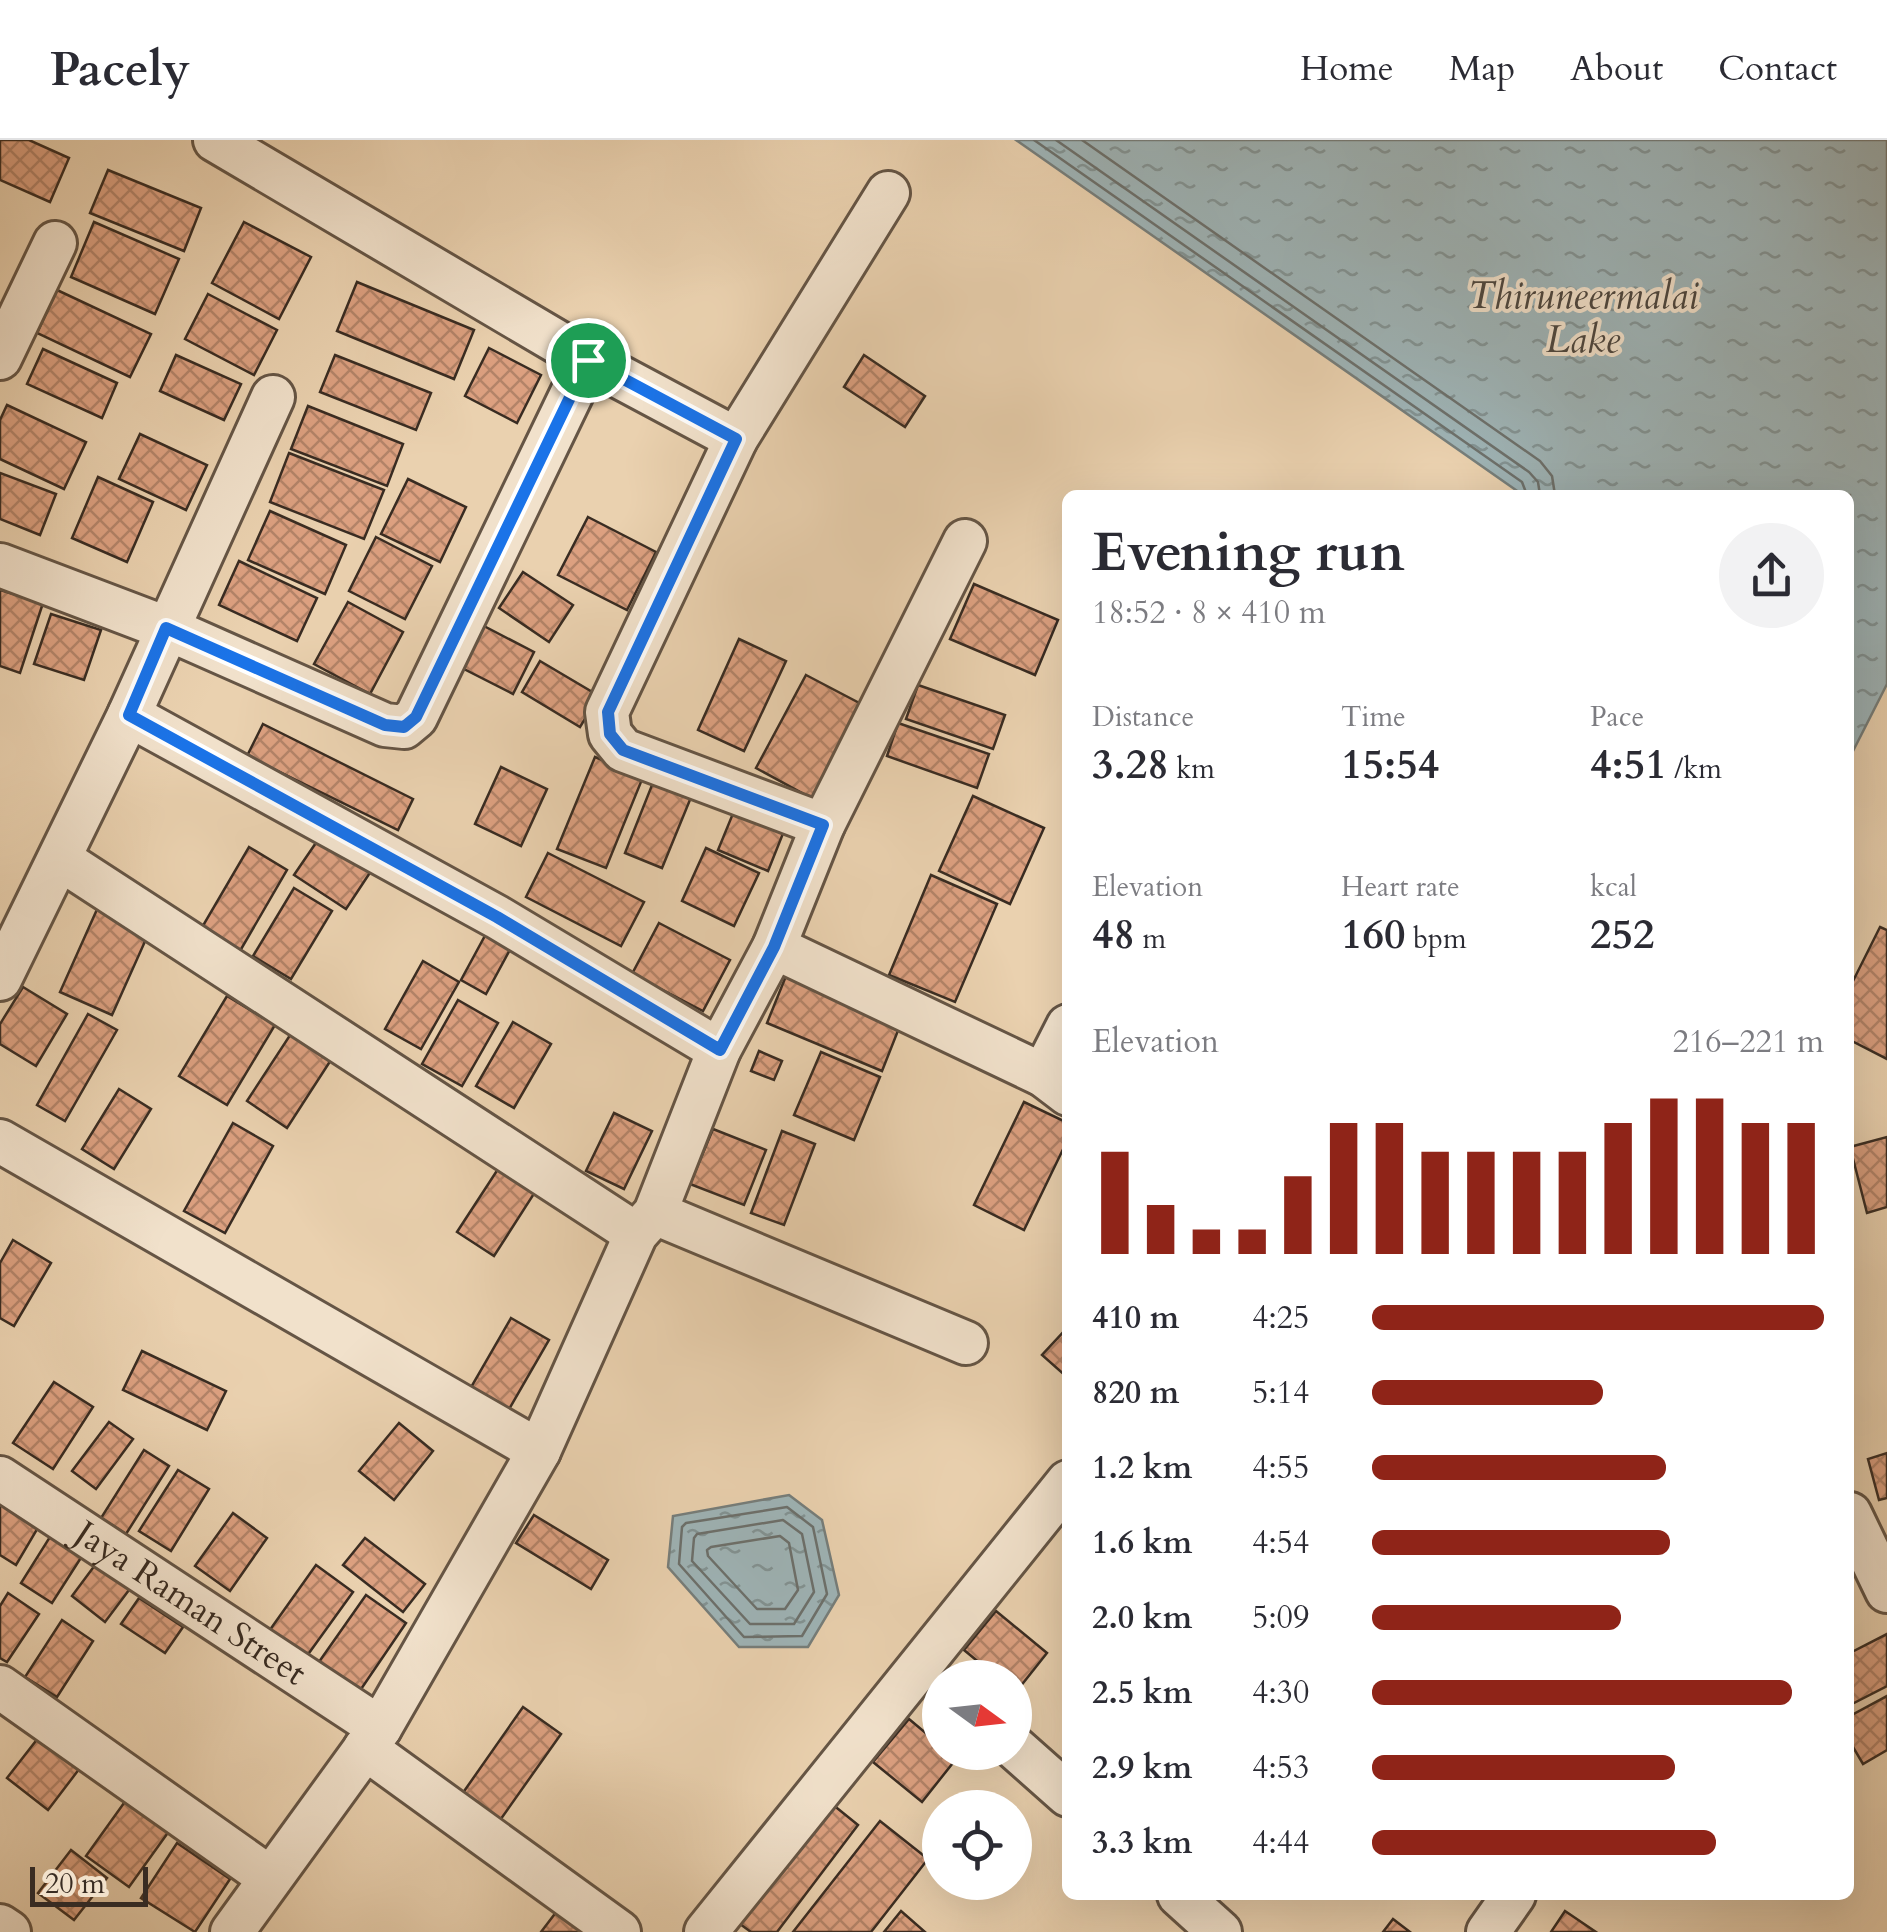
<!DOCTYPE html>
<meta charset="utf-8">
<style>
:root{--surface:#fff;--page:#f2f2f3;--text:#2b2b33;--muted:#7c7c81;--line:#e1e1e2;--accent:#8f2418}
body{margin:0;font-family:Cardo,serif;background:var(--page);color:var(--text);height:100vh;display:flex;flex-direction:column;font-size:38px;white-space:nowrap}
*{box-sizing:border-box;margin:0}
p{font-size:32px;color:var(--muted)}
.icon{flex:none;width:55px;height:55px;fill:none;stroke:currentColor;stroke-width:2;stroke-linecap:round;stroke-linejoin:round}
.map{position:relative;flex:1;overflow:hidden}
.drawer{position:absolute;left:1062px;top:350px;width:792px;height:1410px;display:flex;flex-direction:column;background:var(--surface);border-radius:15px;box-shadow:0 10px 40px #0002}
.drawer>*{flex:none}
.needle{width:65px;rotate:105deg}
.tools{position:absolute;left:922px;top:1520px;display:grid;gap:20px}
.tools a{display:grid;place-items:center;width:110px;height:110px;border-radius:50%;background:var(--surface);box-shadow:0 10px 40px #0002;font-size:50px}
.scale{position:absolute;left:30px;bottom:25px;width:118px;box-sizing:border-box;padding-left:10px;border:5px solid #392c22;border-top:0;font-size:28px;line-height:35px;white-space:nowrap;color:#392c22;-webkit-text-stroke:8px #f1e1cb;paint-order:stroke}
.pin{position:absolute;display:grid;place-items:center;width:85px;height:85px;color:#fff;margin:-42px;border:5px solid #fff;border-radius:50%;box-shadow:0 2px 10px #0007}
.round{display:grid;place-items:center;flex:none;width:105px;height:105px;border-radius:52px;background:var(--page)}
.headline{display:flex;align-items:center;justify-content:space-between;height:170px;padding:0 30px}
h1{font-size:55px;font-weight:700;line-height:75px}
.stats{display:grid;grid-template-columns:repeat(3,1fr);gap:15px;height:170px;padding:10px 30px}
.stats div{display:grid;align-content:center}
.stats b{font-size:42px;font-weight:700}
.stats small{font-size:28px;font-weight:400}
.stats p{font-size:28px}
.chart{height:280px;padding:20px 30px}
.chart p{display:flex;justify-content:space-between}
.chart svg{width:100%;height:180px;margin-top:10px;stroke:var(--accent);stroke-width:6}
ul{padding:0 30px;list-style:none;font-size:32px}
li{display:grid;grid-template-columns:160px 120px 1fr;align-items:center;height:75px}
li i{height:25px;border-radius:12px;background:var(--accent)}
header{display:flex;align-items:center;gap:60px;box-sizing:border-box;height:140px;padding:0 50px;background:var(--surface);border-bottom:2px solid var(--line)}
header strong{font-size:48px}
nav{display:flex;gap:55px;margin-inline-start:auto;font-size:35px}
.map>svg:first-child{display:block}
</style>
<header>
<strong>Pacely</strong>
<nav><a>Home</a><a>Map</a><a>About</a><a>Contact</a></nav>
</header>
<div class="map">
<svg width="1887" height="1792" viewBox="0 0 1887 1792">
<defs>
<pattern id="water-ripples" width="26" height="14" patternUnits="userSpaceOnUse" patternTransform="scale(2.5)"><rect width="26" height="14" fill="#9eb4b7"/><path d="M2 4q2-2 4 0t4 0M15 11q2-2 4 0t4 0" fill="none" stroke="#829394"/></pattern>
<pattern id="building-cross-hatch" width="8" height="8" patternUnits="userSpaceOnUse" patternTransform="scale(2.5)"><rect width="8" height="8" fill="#dca080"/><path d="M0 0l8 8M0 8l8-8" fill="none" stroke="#b38368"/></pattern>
</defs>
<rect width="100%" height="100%" fill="#ead1af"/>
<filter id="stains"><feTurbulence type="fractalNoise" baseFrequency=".002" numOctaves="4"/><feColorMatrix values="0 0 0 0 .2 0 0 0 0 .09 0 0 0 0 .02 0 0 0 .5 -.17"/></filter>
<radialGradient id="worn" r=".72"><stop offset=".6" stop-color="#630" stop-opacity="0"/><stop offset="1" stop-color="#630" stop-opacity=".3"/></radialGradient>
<g fill="url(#water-ripples)" stroke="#767e7b" stroke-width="2.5">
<path d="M1016,0h871v544l-37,73v-262h-327z"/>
<path d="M789,1355l33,25 17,75 -31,52h-69l-71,-80 5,-51z"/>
</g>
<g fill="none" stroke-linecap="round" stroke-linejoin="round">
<g stroke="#6c706c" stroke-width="2.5">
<path d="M1034,0l488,342 5,13"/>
<path d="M1056,0l473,332 9,10 2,13"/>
<path d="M1082,0l458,321 12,15 3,19"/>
<path d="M787,1367l26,20 14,67 -25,42 -58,1 -65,-73 3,-37 4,-4z"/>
<path d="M783,1380l19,14 12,58 -20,32h-44l-58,-63 2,-23 3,-4z"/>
<path d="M780,1396l9,7 9,47 -13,19h-28l-49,-53 -1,-6 4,-3z"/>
</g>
</g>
<g fill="url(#building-cross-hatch)" stroke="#392c22" stroke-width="2.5">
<path d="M0,0h29l40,18 -19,44 -50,-22z"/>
<path d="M108,30l93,38 -17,43 -94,-38z"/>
<path d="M94,82l85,37 -24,55 -84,-37z"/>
<path d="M244,82l67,35 -32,62 -67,-36z"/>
<path d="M357,142l117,48 -20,49 -117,-48z"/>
<path d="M57,150l94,44 -21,43 -93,-44z"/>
<path d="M208,154l69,36 -23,45 -69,-36z"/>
<path d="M489,208l52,27 -24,48 -52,-27z"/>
<path d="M43,209l74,34 -15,35 -75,-34z"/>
<path d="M176,215l65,29 -17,36 -64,-29z"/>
<path d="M335,215l96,38 -15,37 -96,-38z"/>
<path d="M864,215l61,41 -20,31 -61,-40z"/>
<path d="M7,265l79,37 -22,47 -64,-30v-39z"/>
<path d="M308,266l95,38 -16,42 -96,-37z"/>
<path d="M140,294l67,31 -21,45 -67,-31z"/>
<path d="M289,313l95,37 -20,49 -94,-37z"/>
<path d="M0,333l56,21 -16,41 -40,-16z"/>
<path d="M98,337l55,25 -26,60 -55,-24z"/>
<path d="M408,339l58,28 -26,55 -59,-28z"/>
<path d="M270,371l76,34 -21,49 -77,-34z"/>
<path d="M588,377l68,35 -29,58 -69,-35z"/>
<path d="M376,397l56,29 -27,53 -56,-28z"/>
<path d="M239,421l78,37 -20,43 -78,-36z"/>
<path d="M523,432l50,33 -24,37 -50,-34z"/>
<path d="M974,444l84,36 -23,55 -85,-36z"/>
<path d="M0,450l43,13 -23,70 -20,-7z"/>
<path d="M348,462l55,30 -33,62 -56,-30z"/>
<path d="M51,474l50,16 -17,50 -50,-16z"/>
<path d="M482,485l52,27 -21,42 -53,-27z"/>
<path d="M739,499l47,22 -42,90 -46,-21z"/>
<path d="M540,521l59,35 -19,31 -58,-35z"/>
<path d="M806,535l59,31 -50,94 -59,-32z"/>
<path d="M918,545l87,30 -12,34 -87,-30z"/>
<path d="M898,583l91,31 -12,34 -90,-32z"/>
<path d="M263,584l150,75 -15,31 -151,-74z"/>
<path d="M595,617l48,20 -37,91 -49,-19z"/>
<path d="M501,627l46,22 -26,57 -46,-22z"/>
<path d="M656,635l38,15 -32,78 -37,-15z"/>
<path d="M973,656l71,32 -34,76 -71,-33z"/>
<path d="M734,671l50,20 -16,40 -50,-21z"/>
<path d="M324,691l51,34 -29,44 -52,-34z"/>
<path d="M249,707l38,23 -47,81 -39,-22z"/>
<path d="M706,708l53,25 -25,53 -52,-25z"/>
<path d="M548,713l96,49 -23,44 -95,-49z"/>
<path d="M931,735l66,29 -42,98 -66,-27z"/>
<path d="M294,748l38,23 -41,68 -38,-23z"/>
<path d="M99,765l52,23 -39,87 -52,-23z"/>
<path d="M659,783l71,37 -27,51 -71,-37z"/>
<path d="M1880,787l7,3v129l-37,-19v-53z"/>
<path d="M487,792l25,14 -26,48 -25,-14z"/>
<path d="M423,821l36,21 -38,67 -36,-20z"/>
<path d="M786,836l115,47 -19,48 -115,-48z"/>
<path d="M23,847l44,27 -31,52 -36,-22v-20z"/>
<path d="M227,856l48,29 -48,80 -48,-29z"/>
<path d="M458,860l40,23 -36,63 -40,-22z"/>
<path d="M88,874l29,16 -52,91 -28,-16z"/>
<path d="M513,882l38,22 -37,64 -38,-22z"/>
<path d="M298,883l40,26 -51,79 -40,-27z"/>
<path d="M759,911l23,10 -8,19 -23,-9z"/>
<path d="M821,912l59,25 -26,63 -60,-25z"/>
<path d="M119,949l32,20 -37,60 -32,-20z"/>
<path d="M1024,962l44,21v16l-44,91 -50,-25z"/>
<path d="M614,973l38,18 -28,58 -38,-18z"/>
<path d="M233,983l40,23 -48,87 -41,-22z"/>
<path d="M713,989l53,21 -22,55 -54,-21z"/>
<path d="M782,991l33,13 -31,81 -33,-12z"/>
<path d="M1887,997v70l-20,6 -17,-66z"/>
<path d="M500,1026l37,23 -43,67 -37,-24z"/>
<path d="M13,1100l38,23 -37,63 -14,-8v-55z"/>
<path d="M511,1178l38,22 -41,71 -38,-22z"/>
<path d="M1068,1187v51l-26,-23z"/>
<path d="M142,1211l84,40 -19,39 -84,-40z"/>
<path d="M54,1242l39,25 -40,62 -40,-26z"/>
<path d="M109,1282l24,17 -37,50 -24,-18z"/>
<path d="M399,1283l34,28 -39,49 -35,-29z"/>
<path d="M144,1310l25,16 -43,68 -25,-16z"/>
<path d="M1887,1313v45l-8,2 -11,-41z"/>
<path d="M178,1330l31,19 -38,62 -32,-20z"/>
<path d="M0,1346l46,28 -30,51 -16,-10z"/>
<path d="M233,1373l34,25 -37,53 -35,-25z"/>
<path d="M534,1375l74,45 -17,29 -75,-46z"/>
<path d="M60,1381l31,21 -39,61 -31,-20z"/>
<path d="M365,1398l60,46 -22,28 -60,-47z"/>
<path d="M104,1413l34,25 -33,44 -33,-26z"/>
<path d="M316,1425l37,27 -49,68 -37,-26z"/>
<path d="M8,1453l31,21 -32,48 -7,-4v-52z"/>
<path d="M366,1455l40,28 -51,75 -41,-29z"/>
<path d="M139,1458l44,29 -18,26 -44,-29z"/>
<path d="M996,1471l51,42 -31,39 -1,-14h-17l-34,-28z"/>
<path d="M62,1480l31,21 -36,56 -32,-20z"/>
<path d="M1887,1494v52l-37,19v-52z"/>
<path d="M1887,1556v54l-24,14 -13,-22v-26z"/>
<path d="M523,1567l38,27 -63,89 -38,-26z"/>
<path d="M909,1579l31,26v7h9l7,7 -34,43 -49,-40z"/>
<path d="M42,1593l41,31 -35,46 -41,-32z"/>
<path d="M129,1656l43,31 -43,60 -43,-31z"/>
<path d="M832,1664l26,21 -81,107h-26l-11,-8z"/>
<path d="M880,1681l48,38 -57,73h-78z"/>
<path d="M177,1703l53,36 -35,53 -54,-34z"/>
<path d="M71,1710l36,28 -33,42 -36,-27z"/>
<path d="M557,1771l29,21h-45z"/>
<path d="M901,1771l24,21h-41z"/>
<path d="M1565,1771l31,21h-45z"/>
<path d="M1393,1779l17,13h-27z"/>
</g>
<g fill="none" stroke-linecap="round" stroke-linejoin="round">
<defs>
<g id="minor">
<path d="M215,0l373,220 148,79"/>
<path d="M0,218l55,-115"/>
<path d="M0,425l166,63 219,97 19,2 12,-10 172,-357"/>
<path d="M129,575l368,202 222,133"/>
<path d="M823,685l-200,-75 -13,-16 -3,-22 129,-273 152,-246"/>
<path d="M60,719l576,375"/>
<path d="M774,807l269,128 25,19"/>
<path d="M0,839l129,-264 144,-318"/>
<path d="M1043,935l25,-49"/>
<path d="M0,1001l539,310"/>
<path d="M655,1073l311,130"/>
<path id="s1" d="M0,1338l380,250"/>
<path d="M1850,1374l37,77"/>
<path d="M0,1547l270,191"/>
<path d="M365,1608l254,184"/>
<path d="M1015,1608l53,47"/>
<path d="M1179,1755l41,37"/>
<path d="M0,1786l9,6"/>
<path d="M232,1792l148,-204 159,-277 97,-217 19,-21 64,-163 55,-103 49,-122 142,-284"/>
<path d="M706,1792l362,-450"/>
<path d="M1488,1792l26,-37"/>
</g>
</defs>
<use href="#minor" stroke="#655545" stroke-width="48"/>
<use href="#minor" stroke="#f1e1cb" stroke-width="42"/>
</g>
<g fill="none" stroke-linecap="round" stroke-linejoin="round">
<defs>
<path id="route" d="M588,220l148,79 -128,273 2,22 13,16 200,75 -49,122 -54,103 -223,-133 -368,-202 37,-87 219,97 19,2 12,-10z"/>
</defs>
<use href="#route" stroke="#fff" stroke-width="20"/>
<use href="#route" stroke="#1a73e8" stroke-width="12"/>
</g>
<g text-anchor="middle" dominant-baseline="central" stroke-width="8" stroke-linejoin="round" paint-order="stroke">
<g font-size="35" fill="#392c22" stroke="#f1e1cb">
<text stroke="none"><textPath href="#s1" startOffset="228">Jaya Raman Street</textPath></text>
</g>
<g font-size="38" font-style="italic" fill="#4d4740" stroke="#f1e1cb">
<text x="1583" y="156">Thiruneermalai<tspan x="1583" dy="44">Lake</tspan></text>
</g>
</g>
<rect width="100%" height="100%" filter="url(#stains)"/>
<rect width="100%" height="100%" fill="url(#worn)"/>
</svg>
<div class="tools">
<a><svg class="needle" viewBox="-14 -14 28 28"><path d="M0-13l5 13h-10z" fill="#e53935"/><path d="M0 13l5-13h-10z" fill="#7c7c81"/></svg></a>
<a><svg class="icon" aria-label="locate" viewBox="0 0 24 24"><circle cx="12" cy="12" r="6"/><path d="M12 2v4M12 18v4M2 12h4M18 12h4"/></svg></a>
</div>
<div class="scale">20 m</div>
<div class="pin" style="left:588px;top:220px;background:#1e9e55"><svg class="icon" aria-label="arrive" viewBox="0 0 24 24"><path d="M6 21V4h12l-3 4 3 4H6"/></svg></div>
<section class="drawer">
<div class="headline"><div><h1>Evening run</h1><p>18:52 · 8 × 410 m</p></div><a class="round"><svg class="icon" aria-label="share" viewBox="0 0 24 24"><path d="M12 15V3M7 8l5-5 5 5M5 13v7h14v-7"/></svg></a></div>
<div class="stats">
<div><p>Distance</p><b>3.28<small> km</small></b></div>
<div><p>Time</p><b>15:54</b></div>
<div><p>Pace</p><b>4:51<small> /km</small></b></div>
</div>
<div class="stats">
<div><p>Elevation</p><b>48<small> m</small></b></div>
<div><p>Heart rate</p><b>160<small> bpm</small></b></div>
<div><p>kcal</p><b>252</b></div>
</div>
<div class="chart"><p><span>Elevation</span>216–221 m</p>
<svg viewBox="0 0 160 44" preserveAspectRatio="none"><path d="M5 44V19M15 44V32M25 44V38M35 44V38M45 44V25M55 44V12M65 44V12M75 44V19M85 44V19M95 44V19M105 44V19M115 44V12M125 44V6M135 44V6M145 44V12M155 44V12"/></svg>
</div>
<ul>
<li><b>410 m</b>4:25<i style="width:100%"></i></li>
<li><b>820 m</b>5:14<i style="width:51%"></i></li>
<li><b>1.2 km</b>4:55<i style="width:65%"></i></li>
<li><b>1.6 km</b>4:54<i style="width:66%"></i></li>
<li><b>2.0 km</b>5:09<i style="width:55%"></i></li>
<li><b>2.5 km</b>4:30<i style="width:93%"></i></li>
<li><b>2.9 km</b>4:53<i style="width:67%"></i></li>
<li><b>3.3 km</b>4:44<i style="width:76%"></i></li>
</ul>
</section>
</div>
